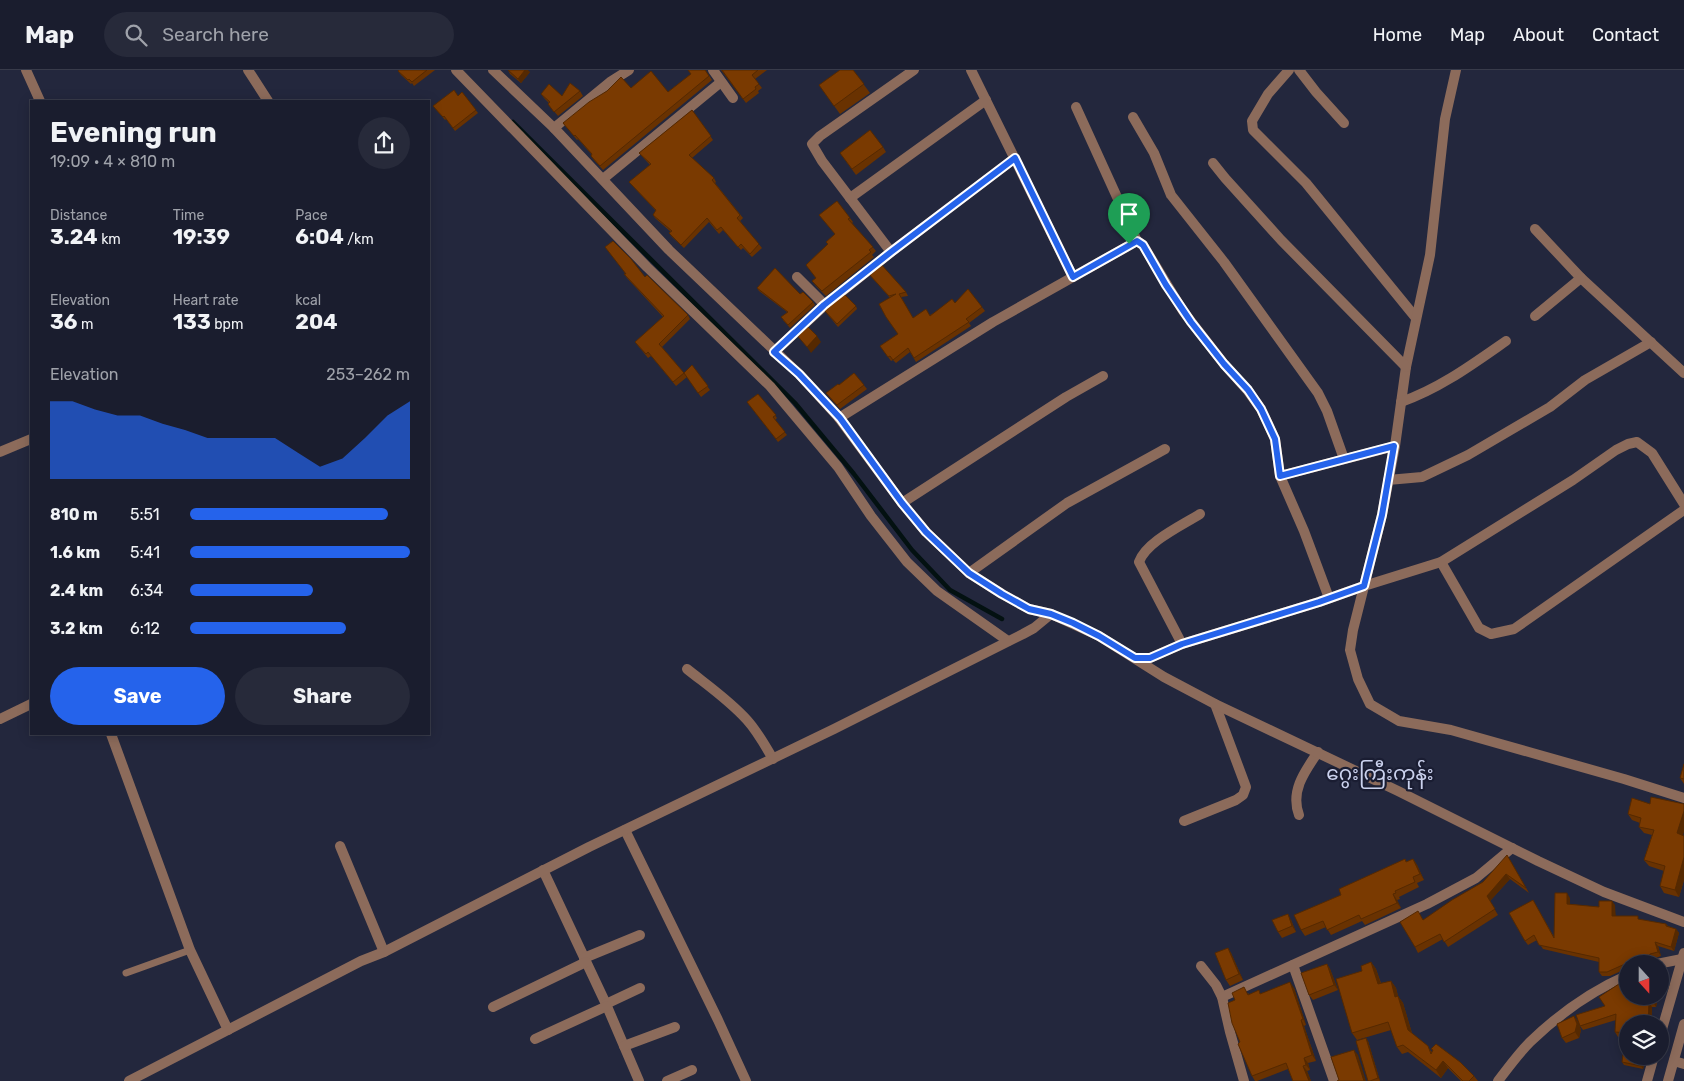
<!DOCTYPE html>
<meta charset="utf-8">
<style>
:root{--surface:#1a1d2e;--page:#272a3a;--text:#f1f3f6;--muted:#9fa2aa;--line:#383b4a;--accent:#2563eb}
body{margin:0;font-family:Rubik,"Noto Sans Myanmar",sans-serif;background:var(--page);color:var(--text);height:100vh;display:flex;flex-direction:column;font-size:19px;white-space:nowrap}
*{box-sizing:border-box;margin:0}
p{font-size:16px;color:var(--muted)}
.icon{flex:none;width:28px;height:28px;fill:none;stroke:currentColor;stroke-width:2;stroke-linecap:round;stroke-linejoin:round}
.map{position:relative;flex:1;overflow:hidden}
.panel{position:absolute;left:30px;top:30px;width:400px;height:635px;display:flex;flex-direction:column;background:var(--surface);border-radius:0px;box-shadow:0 2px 12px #0003,0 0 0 1px var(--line)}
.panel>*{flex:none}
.needle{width:32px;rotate:159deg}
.controls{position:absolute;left:1619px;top:885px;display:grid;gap:10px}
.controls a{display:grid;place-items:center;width:50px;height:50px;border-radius:50%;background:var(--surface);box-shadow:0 2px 12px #0003,0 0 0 1px var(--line);font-size:25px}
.pin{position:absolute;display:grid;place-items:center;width:42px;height:42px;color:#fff;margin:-51px -21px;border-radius:50% 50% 50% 0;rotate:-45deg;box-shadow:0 0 5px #0007}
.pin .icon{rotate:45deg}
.round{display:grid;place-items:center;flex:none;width:52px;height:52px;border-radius:26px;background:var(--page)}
.summary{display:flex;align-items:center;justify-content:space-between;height:85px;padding:0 20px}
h1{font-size:28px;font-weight:700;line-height:38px}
.metrics{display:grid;grid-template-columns:repeat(3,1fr);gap:8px;height:85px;padding:5px 20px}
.metrics div{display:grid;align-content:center}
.metrics b{font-size:21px;font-weight:700}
.metrics small{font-size:14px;font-weight:400}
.metrics p{font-size:14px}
.chart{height:140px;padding:10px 20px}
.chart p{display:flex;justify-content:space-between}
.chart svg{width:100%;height:90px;margin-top:5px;fill:var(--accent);opacity:.7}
.action{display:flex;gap:10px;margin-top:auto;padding:10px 20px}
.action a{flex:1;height:58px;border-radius:30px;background:var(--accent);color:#fff;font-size:20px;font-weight:700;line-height:58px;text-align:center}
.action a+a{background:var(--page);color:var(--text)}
ul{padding:0 20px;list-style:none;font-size:16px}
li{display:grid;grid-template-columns:80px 60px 1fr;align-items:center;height:38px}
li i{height:12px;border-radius:6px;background:var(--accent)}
header{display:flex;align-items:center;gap:30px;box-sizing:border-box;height:70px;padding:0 25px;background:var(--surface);border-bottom:1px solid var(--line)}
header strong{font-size:24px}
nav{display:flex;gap:28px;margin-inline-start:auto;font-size:18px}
.search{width:350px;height:45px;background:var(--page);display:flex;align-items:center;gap:12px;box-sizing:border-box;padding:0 18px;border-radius:28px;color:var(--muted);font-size:19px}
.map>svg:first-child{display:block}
</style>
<header>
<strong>Map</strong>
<div class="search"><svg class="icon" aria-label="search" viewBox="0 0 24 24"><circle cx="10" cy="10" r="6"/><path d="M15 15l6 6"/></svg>Search here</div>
<nav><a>Home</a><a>Map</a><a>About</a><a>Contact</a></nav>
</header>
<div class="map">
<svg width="1684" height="1011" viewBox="0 0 1684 1011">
<rect width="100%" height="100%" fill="#23273d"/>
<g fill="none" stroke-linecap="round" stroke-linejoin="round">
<path stroke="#031111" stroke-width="4.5" d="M513,52l282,281 59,71 58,76 38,40 52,29"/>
<path stroke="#8c6b5b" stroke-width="7" d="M126,903l64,-23"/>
<g stroke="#8c6b5b" stroke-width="10">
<path d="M26,0l14,31"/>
<path d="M248,0l20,31"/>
<path d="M456,0l191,197 123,119 68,81 33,49 36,46 30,29 71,50"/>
<path d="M493,0l61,58 115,122 130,124 40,44 63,85 24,29 43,41 33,21 27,15 22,5"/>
<path d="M713,0l20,28"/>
<path d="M971,0l102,207"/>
<path d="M1289,0l-21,24 -16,27 1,9 53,53 110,135"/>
<path d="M1299,0l17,22 28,31"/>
<path d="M1456,0l-11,49 -15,136 -24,112 -11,79 -13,69 -29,115 -3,20 8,29 12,25 29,17 52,9 173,49 60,19"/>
<path d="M1076,37l61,134"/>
<path d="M1133,47l21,36 17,42 53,67 94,131 9,18 17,48"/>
<path d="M554,58l56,-46 19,-12"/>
<path d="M1213,93l12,15 56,62 125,127"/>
<path d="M603,109l118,-97"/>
<path d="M850,128l136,-98"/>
<path d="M1535,159l46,49 103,95"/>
<path d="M891,182l-69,-91 -10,-17 8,-8 94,-66"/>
<path d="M797,207l28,28"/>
<path d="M1535,246l46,-38"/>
<path d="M774,282l51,-47 66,-53 124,-94"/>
<path d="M1401,332c38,-13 72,-38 105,-61"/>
<path d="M839,348l154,-96 144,-81 6,4 40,66 41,53 24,27 13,18 14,30 5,37 115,-30"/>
<path d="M0,382l31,-13"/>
<path d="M1280,406l24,55 25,67"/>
<path d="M1388,410l34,-3 46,-22 82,-48 35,-27 66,-38"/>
<path d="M902,433l164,-106 37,-21"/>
<path d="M1441,492l38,66 12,6 23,-5 170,-119"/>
<path d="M969,503l98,-70 98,-54"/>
<path d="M1182,574l-43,-82c7,-20 42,-36 61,-48"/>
<path d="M1135,588h15l32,-14 137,-42 45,-16 77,-24 132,-82 43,-30 12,-6 9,-2 15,11 32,51"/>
<path d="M687,599c20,16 42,31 60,51 10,11 18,25 26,39"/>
<path d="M0,649l31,-15"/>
<path d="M111,664l79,216 38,80"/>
<path d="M1299,745c-9,-24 6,-44 19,-63"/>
<path d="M1184,751l52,-21 7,-5 3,-8 -31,-83"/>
<path d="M625,760l93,190 28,61"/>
<path d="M340,776l44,106"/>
<path d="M543,800l63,134 33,77"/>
<path d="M584,888l56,-23"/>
<path d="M1657,894l25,-5"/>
<path d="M1293,895l41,116"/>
<path d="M1201,896l15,19 6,12 8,35 14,49"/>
<path d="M1222,927l205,-93 49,-26 36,-30"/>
<path d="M606,934l34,-16"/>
<path d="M493,937l93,-45"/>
<path d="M1660,966l24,-83"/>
<path d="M535,969l72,-33"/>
<path d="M624,976l51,-19"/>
<path d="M1674,991l10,3"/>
<path d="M667,1011l25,-11"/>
<path d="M1498,1011c10,-13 20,-27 32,-39 28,-27 61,-51 98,-67"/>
<path d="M1647,1011l7,-25"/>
<path d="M1668,1011l16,-57"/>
</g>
<path stroke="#8c6b5b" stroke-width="10" d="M129,1011l232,-120 23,-9 205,-105 245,-118 189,-95 11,-6 17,-14 48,22 65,41 51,27 183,87 140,70 66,31 80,30"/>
</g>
<g fill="#693201">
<path d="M399,0h36l-21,16 -2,-3 -1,1 -10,-9 -3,-4z"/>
<path d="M508,0l22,2 -9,11 -11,-9z"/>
<path d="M721,0h46l-12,9 7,9 -4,3 1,2 -13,10z"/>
<path d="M853,0l17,23 -30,21 -21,-29z"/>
<path d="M706,1l6,9 -109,90 -9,-10 -3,-4 1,-1 -14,-16 -1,1 -14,-17 68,-35 37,4 23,-18z"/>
<path d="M580,21l3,5 -25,20 -10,-12 1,-1 -5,-5 -3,-4 21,2z"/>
<path d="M462,22l16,21 -23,18 -9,-12 -1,1 -12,-14 25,-10z"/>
<path d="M692,40l21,30 -21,18 22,20 2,4 -1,1 28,35 -3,3 22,27 -10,9 -9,-9 -2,2 -18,-20 -4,4 -10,-12 -25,26 -12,-11 -3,-4 2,-1 -16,-14 -2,-3 3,-4 -27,-29 21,-17 -11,-12z"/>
<path d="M883,77l3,5 -30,23 -16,-22z"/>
<path d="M850,148l3,4 -1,1 24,28 -4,4 2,2 -48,39 -10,-10 -4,-5 4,-3 -10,-13 22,-21 7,-9z"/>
<path d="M868,203l38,19 2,4 -7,1 12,21 17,-3 25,-12 13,-14 17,22 -16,12 2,3 -55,36 -6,-10 -14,11 -3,-3 -2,1 -11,-15 18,-12 -8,-36z"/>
<path d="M624,204l21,3 43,38 2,4 -28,28 22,26 8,-8 18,25 -9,7 -14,-20 -11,9 -25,-30 -3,2 -13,-16 28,-25 -36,-39z"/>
<path d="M757,218l56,14 2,3 -25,23 -7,-8 4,-8 -28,-21z"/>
<path d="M856,236l1,3 -19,18 -14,-17z"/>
<path d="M854,303l13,16 -27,20 -14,-16 13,-8z"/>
<path d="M758,324l19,24 -2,2 12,15 -9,7 -31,-40z"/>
<path d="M1684,694v20l-4,-6z"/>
<path d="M1632,728l52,38v44l-5,17 -15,-4 -4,-7 4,-15 -15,-5 -5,-6 8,-25 -8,-2 -5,-6 1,-4 -8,-3 -4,-6z"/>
<path d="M1405,789l2,3 6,-3 4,6 7,15 -7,3 2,4 -20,10 1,2 -3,1 4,8 -36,17 -3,-4 -31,14 -5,-8 -21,9 -4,-6 40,-35z"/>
<path d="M1510,790l19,33 -19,-14 -20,22 8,14 -50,32 -5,-8 -25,14 -3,-6 68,-65z"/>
<path d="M1570,828v6l29,3 16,-2v11l51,8 2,2 8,3 3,4 -5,18 -16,-5 3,10 -8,3 -3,3 1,2h-23v4l-18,8h-8l-3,-4v-10l-56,-13 -6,-9 -9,5 -3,-4 8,-41 21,37z"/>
<path d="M1291,850l5,12 -14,6 -4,-6z"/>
<path d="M1228,878l3,5 12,27 -13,6 -4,-6z"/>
<path d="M1371,892l5,7 5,14 10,-2 5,7 2,8 5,7 9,30 20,19 42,24 4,5h-17l-13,-13 -7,10 -33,-26 -6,2 -5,-7 -6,-17 -34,10 -5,-7 10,-62z"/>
<path d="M1327,894l3,5 8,21 -25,10 -4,-5z"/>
<path d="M1660,895h3l3,4 3,8 -9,3v3z"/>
<path d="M1294,918l12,37 -2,1 12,35 -8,2 2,7 -3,1 4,10h-18l-5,-12 -31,12h-2l-3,-5 -12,-34 8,-49 1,1 12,-1z"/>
<path d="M1628,926h30l-2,11h-4l-1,17h-23v13h-10l-3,-5 1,-12 -33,10 -3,-4 25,-20z"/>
<path d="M1574,946l4,6 3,8 -2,8 -13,5 -4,-5z"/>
<path d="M1368,971l12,40h-12z"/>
<path d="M1646,987l-3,12 -19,-4 -2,-3z"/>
</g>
<g fill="#552901">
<path d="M525,0h3l2,2 -9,11 -3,-4z"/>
<path d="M817,266l4,6 -10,11 -4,-6z"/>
<path d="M1684,741v21l-2,7 -5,-6z"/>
<path d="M1684,787v23l-5,17 -4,-7z"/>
<path d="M1413,789l4,6 7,15 -4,-6z"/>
<path d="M1506,804l4,5 -20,22 8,14 -11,-19z"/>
<path d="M1567,823l3,5v10l-3,-4z"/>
<path d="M1393,824l4,6 4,8 -4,-5z"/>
<path d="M1612,831l3,4 1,15 -4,-4z"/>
<path d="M1288,844l3,6 5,12 -4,-6z"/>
<path d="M1676,859l3,4 -5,18 -3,-4z"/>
<path d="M1655,872l3,4 3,10 -3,-4z"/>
<path d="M1228,878l3,5 12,27 -4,-6z"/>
<path d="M1650,884l3,5 -3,3 1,2h-3l-1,-6z"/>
<path d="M1371,892l5,7 7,22 -5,-7z"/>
<path d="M1327,894l3,5 8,21 -4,-5z"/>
<path d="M1663,895l3,4 3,8 -4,-4z"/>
<path d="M1391,911l5,7 4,16 -5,-7z"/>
<path d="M1290,912l4,6 12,37 -3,-6z"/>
<path d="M1398,926l5,7 10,34 -5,-7z"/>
<path d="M1654,926h4l-2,11 -3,-5z"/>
<path d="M1649,932l3,5 -1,17h-3z"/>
<path d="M1574,946l4,6 3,8 -2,8 -4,-6z"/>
<path d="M1301,950l3,6 12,35 -4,-6z"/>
<path d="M1366,968l2,3 12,40 -2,-3z"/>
<path d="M1354,980l4,5 8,26h-2z"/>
<path d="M1644,986h2v1l-3,12 -2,-3z"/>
<path d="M1304,988l4,5 2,7 -4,-5z"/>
<path d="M1443,991l5,7 -7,10 -5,-8z"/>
<path d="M1303,996l4,5 4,10h-2z"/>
</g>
<g fill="#7a3a01" stroke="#552901">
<path d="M399,0h28l-15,12 -3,-3 -1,1 -10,-9z"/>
<path d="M508,0h17l-7,9z"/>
<path d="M688,0h17l4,6 -109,90 -9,-10 1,-2 -17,-19 -1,1 -11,-13 26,-21 18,-11 14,-14 10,11 20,-17 17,21 23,-18z"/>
<path d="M722,0h36l-6,5 7,9 -4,3 1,2 -13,10z"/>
<path d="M840,0h13l11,14 -30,22 -15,-21z"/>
<path d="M570,13l10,8 -26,21 -6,-8 2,-2 -9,-8 8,-10 13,12z"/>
<path d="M454,20l4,6 4,-4 14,18 -23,18 -9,-12 -1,1 -10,-11z"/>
<path d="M692,40l19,26 -22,19 25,23 -2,2 28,35 -3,3 22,26 -9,10 -9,-10 -3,3 -17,-20 -4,3 -10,-12 -26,27 -12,-12 3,-2 -19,-16 3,-5 -27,-28 22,-18 -12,-11z"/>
<path d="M870,60l13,17 -31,22 -12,-16z"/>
<path d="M837,131l13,17 -2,1 25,28 -4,3 2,2 -49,39 -10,-10 4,-3 -10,-13 22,-21 -2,-2 9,-8 -16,-19z"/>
<path d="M613,171l18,18 14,18 2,-2 41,40 -29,29 25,29 8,-8 16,21 -10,7 -14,-20 -11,9 -25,-30 -2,2 -11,-12 29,-26 -40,-42h2l-21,-27z"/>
<path d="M880,193l26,29 -7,2 14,24 13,-9 4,7 22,-17 3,4 13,-14 14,18 -16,12 3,3 -55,36 -6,-10 -15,12 -3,-4 -2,1 -8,-11 18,-12 -12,-17 -7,-13 17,-10 -7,2 -21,-23z"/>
<path d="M775,198l25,26 3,-2 10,10 -25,23 -7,-8 7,-5 -31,-24z"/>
<path d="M844,224l12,12 -19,18 -13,-14z"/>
<path d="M805,254l12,12 -10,11 -12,-14z"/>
<path d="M854,303l10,12 -27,20 -11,-12 12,-9 1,1z"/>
<path d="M758,324l18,21 -3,2 12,15 -9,7 -29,-37z"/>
<path d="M1684,694v15l-4,-1z"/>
<path d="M1651,727l33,7v7l-7,22 7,3v21l-9,33 -15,-4 5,-20 -21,-6 10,-30 -15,-3 2,-9 -13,-4 4,-16 18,6z"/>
<path d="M1507,785l19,33 -20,-14 -19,22 8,13 -51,33 -4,-8 -25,13 -15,-25 18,-11 5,9 29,-20 31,-18z"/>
<path d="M1405,789l1,3 7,-3 7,15 -7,3 2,5 -20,9 1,2 -3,1 4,9 -36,16 -2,-4 -32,15 -4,-9 -22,9 -7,-15 47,-20 -2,-6z"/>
<path d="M1555,823h12v11l32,3v-6h13v15h26v3l28,5v2l10,3 -5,18 -16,-5 3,10 -8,2 -3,4 2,6h-21v1l-3,-1 -18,8h-8v-14l-60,-13 -5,-10 -9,6 -16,-28 24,-13 21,38z"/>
<path d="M1288,844l4,12 -14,6 -6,-12z"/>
<path d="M1228,878l11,26 -13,6 -11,-27z"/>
<path d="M1371,892l7,22 13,-3 4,16 3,-1 10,34 20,16 3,8 2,-4 -2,-1 5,-5 24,18 14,14 -5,5h-6l-20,-20 -7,9 -33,-25 -6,2 -9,-25 -36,11 -16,-54 26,-8 -1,-5z"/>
<path d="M1327,894l7,21 -25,10 -8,-22z"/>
<path d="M1660,895h3l2,8 -5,2z"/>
<path d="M1628,908v18h26l-1,6h-4l-1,22h-20v9l-13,-1 1,-18 -36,12 -4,-11 29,-9 -6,-9z"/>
<path d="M1290,912l13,37 -2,1 11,35 -8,3 2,7 -3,1 6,15h-16l-7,-18 -34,13 -14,-32 2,-2 -8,-19 -4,-20 7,-3 -3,-7 12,-6 4,8 11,-5 1,4z"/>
<path d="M1574,946l3,8 -2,8 -13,6 -5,-14z"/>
<path d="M1366,968l12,40 -8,3h-2l-12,-40z"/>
<path d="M1624,977l4,1v8h16l-3,10 -19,-4z"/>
<path d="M1354,980l10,31h-27l2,-1 -8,-23z"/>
</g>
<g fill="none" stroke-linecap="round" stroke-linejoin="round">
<defs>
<path id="route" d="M1015,88l58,119 64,-36 6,4 23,40 25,37 33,42 24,26 13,19 14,30 5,37 114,-30 -12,69 -18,71 -45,16 -137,42 -32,14h-15l-36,-22 -26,-13 -22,-9 -22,-5 -27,-15 -33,-21 -43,-41 -24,-29 -62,-85 -41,-44 -25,-22 50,-47 67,-53z"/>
</defs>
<use href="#route" stroke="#fff" stroke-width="10"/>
<use href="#route" stroke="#2563eb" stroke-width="6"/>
</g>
<g text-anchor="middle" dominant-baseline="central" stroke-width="4.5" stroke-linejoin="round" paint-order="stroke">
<g font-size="20" fill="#cbd2ee" stroke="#1a1d32">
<text x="1380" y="703">ဂွေးကြီးကုန်း</text>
</g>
</g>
</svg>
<div class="controls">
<a><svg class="needle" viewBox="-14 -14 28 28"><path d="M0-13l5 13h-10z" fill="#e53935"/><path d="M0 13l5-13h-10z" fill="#9fa2aa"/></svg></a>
<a><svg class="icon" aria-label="layers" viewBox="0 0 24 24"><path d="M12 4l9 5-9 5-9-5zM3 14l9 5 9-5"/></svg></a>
</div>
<div class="pin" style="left:1129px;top:174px;background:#1e9e55"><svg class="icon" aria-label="arrive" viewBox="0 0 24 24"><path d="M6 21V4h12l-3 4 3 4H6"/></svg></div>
<section class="panel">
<div class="summary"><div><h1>Evening run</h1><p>19:09 · 4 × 810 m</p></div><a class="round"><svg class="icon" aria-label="share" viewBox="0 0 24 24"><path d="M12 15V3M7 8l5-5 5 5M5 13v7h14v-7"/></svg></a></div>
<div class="metrics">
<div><p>Distance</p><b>3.24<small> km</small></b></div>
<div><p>Time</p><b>19:39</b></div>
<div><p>Pace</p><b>6:04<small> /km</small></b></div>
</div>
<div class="metrics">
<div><p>Elevation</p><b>36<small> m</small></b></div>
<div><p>Heart rate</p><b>133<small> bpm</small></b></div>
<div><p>kcal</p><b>204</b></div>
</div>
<div class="chart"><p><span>Elevation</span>253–262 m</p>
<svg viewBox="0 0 160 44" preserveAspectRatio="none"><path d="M0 44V6L10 6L20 10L30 13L40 13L50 17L60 20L70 24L80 24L90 24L100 24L110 31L120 38L130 34L140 24L150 13L160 6V44z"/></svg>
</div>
<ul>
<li><b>810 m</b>5:51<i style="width:90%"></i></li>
<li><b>1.6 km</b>5:41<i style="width:100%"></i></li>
<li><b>2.4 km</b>6:34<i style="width:56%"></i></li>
<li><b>3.2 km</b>6:12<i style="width:71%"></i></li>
</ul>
<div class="action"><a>Save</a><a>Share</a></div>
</section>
</div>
